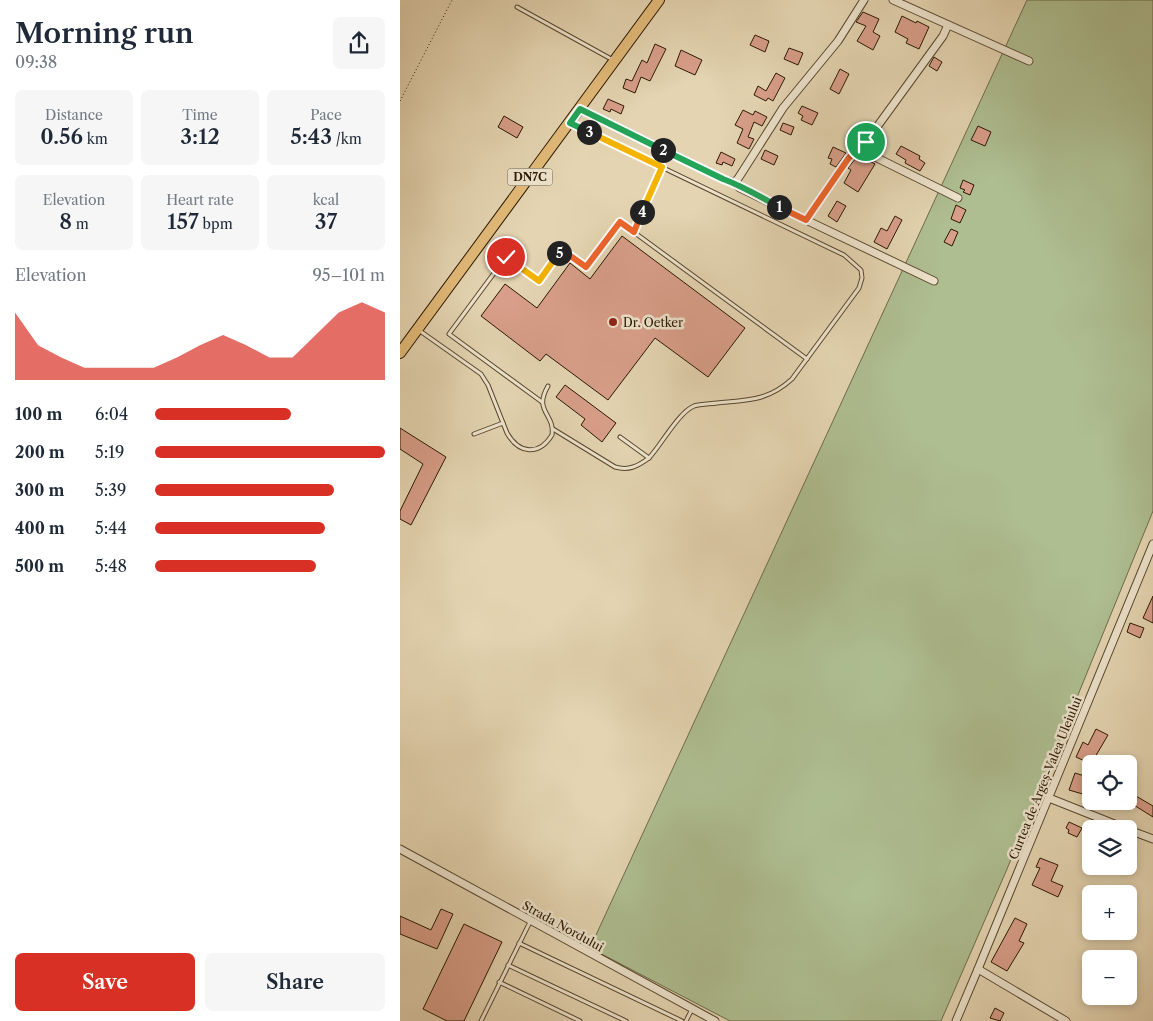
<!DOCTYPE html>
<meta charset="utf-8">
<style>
:root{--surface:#fff;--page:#f6f6f7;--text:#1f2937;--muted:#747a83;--accent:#d93025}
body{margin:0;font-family:"Libre Caslon Text",serif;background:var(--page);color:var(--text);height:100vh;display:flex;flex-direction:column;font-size:19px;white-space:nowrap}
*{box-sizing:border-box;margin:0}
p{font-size:16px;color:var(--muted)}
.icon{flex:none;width:28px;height:28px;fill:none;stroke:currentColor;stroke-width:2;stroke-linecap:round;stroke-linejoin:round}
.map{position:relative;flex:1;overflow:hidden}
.drawer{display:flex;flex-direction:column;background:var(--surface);width:400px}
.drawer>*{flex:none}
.fabs{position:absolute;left:682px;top:755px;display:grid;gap:10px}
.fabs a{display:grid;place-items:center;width:55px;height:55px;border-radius:8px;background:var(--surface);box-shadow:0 2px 8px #0003;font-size:25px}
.pin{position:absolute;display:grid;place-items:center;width:42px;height:42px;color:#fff;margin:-21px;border:2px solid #fff;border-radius:50%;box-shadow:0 1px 5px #0007}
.km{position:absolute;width:25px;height:25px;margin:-12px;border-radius:50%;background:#222;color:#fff;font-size:14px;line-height:25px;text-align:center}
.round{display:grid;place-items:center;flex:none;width:52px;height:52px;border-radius:8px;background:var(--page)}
.head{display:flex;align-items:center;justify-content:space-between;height:85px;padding:0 15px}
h1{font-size:28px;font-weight:600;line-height:38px}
.stats{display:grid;grid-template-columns:repeat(3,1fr);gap:8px;height:85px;padding:5px 15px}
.stats div{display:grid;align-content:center;border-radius:8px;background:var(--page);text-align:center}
.stats b{font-size:21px;font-weight:600}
.stats small{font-size:14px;font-weight:400}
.stats p{font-size:14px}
.chart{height:140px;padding:10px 15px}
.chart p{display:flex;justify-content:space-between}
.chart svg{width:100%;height:90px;margin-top:5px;fill:var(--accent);opacity:.7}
.button{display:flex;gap:10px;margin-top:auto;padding:10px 15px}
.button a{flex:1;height:58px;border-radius:8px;background:var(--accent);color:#fff;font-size:20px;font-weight:600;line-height:58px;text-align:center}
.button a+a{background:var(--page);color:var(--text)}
ul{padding:0 15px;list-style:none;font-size:16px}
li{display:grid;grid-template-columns:80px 60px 1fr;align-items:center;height:38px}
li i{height:12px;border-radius:6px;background:var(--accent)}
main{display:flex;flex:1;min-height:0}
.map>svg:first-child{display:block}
</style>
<main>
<section class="drawer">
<div class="head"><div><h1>Morning run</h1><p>09:38</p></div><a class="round"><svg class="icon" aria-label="share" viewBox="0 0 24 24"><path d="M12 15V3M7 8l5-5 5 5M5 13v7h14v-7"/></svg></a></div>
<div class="stats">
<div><p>Distance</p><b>0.56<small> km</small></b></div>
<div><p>Time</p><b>3:12</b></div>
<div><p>Pace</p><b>5:43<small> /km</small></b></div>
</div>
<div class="stats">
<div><p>Elevation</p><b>8<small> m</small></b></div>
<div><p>Heart rate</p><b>157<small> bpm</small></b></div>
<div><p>kcal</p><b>37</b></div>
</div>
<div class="chart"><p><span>Elevation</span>95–101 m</p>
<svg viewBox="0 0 160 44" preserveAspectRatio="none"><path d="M0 44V11L10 27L20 33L30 38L40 38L50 38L60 38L70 33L80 27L90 22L100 27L110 33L120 33L130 22L140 11L150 6L160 11V44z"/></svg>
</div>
<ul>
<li><b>100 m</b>6:04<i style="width:59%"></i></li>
<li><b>200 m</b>5:19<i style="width:100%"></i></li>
<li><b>300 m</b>5:39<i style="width:78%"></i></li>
<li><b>400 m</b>5:44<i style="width:74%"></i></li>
<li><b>500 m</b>5:48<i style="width:70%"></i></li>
</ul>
<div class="button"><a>Save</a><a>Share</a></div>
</section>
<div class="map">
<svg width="753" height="1021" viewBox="0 0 753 1021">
<rect width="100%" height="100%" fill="#e4d4b1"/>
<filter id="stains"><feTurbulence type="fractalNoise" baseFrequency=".004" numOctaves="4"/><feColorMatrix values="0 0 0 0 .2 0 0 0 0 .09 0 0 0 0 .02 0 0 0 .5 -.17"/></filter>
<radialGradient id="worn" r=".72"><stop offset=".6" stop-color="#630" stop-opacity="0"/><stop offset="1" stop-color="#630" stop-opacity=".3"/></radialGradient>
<path fill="#aebe91" stroke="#6c6b4a" d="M627,0h126v511l-146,358 -66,152h-211l-140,-73z"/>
<g fill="#d89e89" stroke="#2b1803">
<path d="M463,12l16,7 -6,13 7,4 -7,14 -16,-9 9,-15 -10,-4z"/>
<path d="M502,16l14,7 1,-2 12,6 -10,22 -13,-6 2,-4 -13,-7z"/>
<path d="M355,35l14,6 -4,11 -15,-7z"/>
<path d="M255,44l11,5 -16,32 -9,-4 -6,16 -12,-5 3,-9 6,2 10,-21 5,3z"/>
<path d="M389,48l14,5 -5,12 -14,-6z"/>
<path d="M281,50l21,10 -7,15 -20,-9z"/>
<path d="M534,57l8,5 -5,9 -8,-5z"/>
<path d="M440,69l9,5 -10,20 -9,-5z"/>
<path d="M376,73l9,5 -12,23 -5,-3 -2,3 -12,-6 4,-9 8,5z"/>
<path d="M208,99l16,7 -3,8 -10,-5 -1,3 -7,-3z"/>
<path d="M402,106l16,7 -6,12 -11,-5 2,-4 -5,-3z"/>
<path d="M343,110l10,5 2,-4 12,6 -5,9 -8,-4 -6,15 6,2 -5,10 -12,-6 6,-14 -8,-4z"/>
<path d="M104,116l19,11 -6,11 -19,-11z"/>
<path d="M383,123l11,4 -3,8 -11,-5z"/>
<path d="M578,126l13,6 -6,14 -14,-6z"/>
<path d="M501,146l19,10 -1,3 6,4 -5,8 -15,-8 1,-3 -10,-6z"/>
<path d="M433,147l13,6 -10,14 -6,-3 2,-5 -4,-1z"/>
<path d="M365,150l13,6 -4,9 -13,-6z"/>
<path d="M321,152l14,7 -3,7 -9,-4 -1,3 -6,-2z"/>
<path d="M460,156l15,8 -17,28 -14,-9 7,-13 -3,-2 8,-10 2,1z"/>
<path d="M563,180l11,5 -4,10 -7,-3 2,-2 -5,-2z"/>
<path d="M437,201l9,5 -9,16 -9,-6z"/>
<path d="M556,205l10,5 -6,13 -9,-4z"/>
<path d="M495,216l7,4 -15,29 -13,-7 7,-14 6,3z"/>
<path d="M551,229l7,3 -6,14 -8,-4z"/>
<path d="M222,236l123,92 -37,49 -53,-39 -47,62 -62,-46 -6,7 -59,-45 24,-32 32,24 33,-45 20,16z"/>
<path d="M165,385l51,38 -14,19 -21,-17 4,-6 -29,-22z"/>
<path d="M0,428l46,29 -35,68 -11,-6v-8l23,-47 -23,-15z"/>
<path d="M753,596v27l-10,-5z"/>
<path d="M730,623l14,5 -4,10 -13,-6z"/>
<path d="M696,729l12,6 -17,29 -15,-7 7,-15 5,3z"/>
<path d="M675,773l16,5 -5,17 -17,-5z"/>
<path d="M729,792l24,14v11l-24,-15z"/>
<path d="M669,822l13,6 -5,9 -9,-4 1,-3 -3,-2z"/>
<path d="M640,858l18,7 -7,16 12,5 -5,11 -26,-12 8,-17 -4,-1z"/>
<path d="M41,909l12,5 -16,35 -37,-15v-18l31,14z"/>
<path d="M615,918l12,6 -8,17 5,2 -17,28 -16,-9z"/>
<path d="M64,924l38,18 -38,79h-17l-24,-12z"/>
<path d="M595,1008l9,5 -4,8 -10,-3z"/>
</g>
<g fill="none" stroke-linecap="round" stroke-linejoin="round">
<defs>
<g id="lane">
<path d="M117,7l96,53"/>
<path d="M170,123l274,132 17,15 1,8 -3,10 -67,91c-24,22 -44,21 -75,24 -7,1 -16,1 -23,3 -15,6 -33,39 -45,52"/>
<path d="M234,232l28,-65"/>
<path d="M20,331l61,43 7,11 19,48c12,21 32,23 45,2 3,-22 -19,-23 -4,-49"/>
<path d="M142,402l-93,-68 57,-77 33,24 23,-31 24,17 34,-45 187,137"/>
<path d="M153,429l62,38c14,4 23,-1 34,-9l-29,-21"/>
<path d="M74,434l29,-11"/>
<path d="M119,943l163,78"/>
<path d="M108,965l118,56"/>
<path d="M99,982l81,39"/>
<path d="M81,1021l49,-99"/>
<path d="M286,1021l6,-12"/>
</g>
<g id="street">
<path d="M493,0l136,61"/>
<path d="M548,25l-5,11 -77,106 -2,6 3,5 91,45"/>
<path d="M180,109l143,70 10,3 4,-2 4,-6 42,-66 55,-67 26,-41"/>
<path d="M333,182l7,6 66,32 42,-61 7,-8 9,-3"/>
<path d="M406,220l128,61"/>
<path d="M649,798l78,31"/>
<path d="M729,830l24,9"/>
<path d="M0,849l315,172"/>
<path d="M578,969l88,52"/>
<path d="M556,1021l22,-52 175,-425"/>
</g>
<path id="primary" d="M0,353l259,-353"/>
</defs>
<use href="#lane" stroke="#59472e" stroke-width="5"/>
<use href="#street" stroke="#59472e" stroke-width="9"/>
<use href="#primary" stroke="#2b1803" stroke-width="12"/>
<path stroke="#2b1803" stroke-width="1" stroke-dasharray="1 2.5" stroke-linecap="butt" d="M0,101l52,-101"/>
<use href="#lane" stroke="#ede3cc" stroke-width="3"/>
<use href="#street" stroke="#ede3cc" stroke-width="7"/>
<use href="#primary" stroke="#e2ba78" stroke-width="10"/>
</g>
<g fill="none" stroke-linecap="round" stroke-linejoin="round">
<defs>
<path id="split-1" d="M379,207l27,13 42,-61 7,-8 9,-3 2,-6"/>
<path id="split-2" d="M263,150l60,29c19,7 38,18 56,28"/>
<path id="split-3" d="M189,132l-19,-9 10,-14 83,41"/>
<path id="split-4" d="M189,132l73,35 -20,45"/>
<path id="split-5" d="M159,253l3,-3 24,17 34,-45 14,10 8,-20"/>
<path id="split-6" d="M106,257l33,24 20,-28"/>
</defs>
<use href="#split-1" stroke="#fff" stroke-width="10"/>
<use href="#split-2" stroke="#fff" stroke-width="10"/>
<use href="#split-3" stroke="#fff" stroke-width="10"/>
<use href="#split-4" stroke="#fff" stroke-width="10"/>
<use href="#split-5" stroke="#fff" stroke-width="10"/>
<use href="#split-6" stroke="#fff" stroke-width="10"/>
<use href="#split-1" stroke="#f0652b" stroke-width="6"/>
<use href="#split-2" stroke="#22a559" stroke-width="6"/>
<use href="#split-3" stroke="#22a559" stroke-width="6"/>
<use href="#split-4" stroke="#f5b400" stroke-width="6"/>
<use href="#split-5" stroke="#f0652b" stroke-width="6"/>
<use href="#split-6" stroke="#f5b400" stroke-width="6"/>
</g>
<circle fill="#8f2418" stroke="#ede3cc" stroke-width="2" cx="213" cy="322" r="5"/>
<g text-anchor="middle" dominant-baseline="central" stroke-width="5" stroke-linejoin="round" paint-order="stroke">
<rect fill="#ede3cc" stroke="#65553f" stroke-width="1" x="107.5" y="168.5" width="45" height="17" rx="4"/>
<g font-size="11" font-weight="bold" fill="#2b1803">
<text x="130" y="177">DN7C</text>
</g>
<g font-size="12" fill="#2b1803" stroke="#ede3cc" text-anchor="start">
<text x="223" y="322">Dr. Oetker</text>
</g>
<g font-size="12" fill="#2b1803" stroke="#ede3cc">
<text transform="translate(645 778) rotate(-68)">Curtea de Argeș-Valea Uleiului</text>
<text transform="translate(163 926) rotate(29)">Strada Nordului</text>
</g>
</g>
<rect width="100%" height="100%" filter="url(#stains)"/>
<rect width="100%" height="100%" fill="url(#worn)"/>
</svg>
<div class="fabs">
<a><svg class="icon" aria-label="locate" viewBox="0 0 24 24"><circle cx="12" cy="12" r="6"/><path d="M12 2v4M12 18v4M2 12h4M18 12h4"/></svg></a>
<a><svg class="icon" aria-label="layers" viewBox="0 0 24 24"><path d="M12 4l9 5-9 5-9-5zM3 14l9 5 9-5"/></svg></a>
<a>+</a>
<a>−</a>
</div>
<div class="pin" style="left:466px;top:142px;background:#1e9e55"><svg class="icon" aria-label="arrive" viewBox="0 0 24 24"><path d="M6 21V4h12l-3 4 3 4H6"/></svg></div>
<div class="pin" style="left:106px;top:257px;background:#d93025"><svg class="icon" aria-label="check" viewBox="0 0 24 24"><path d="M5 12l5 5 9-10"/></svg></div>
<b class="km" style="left:379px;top:207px">1</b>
<b class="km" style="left:263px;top:150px">2</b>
<b class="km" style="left:189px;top:132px">3</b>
<b class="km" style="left:242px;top:212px">4</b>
<b class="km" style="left:159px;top:253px">5</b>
</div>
</main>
